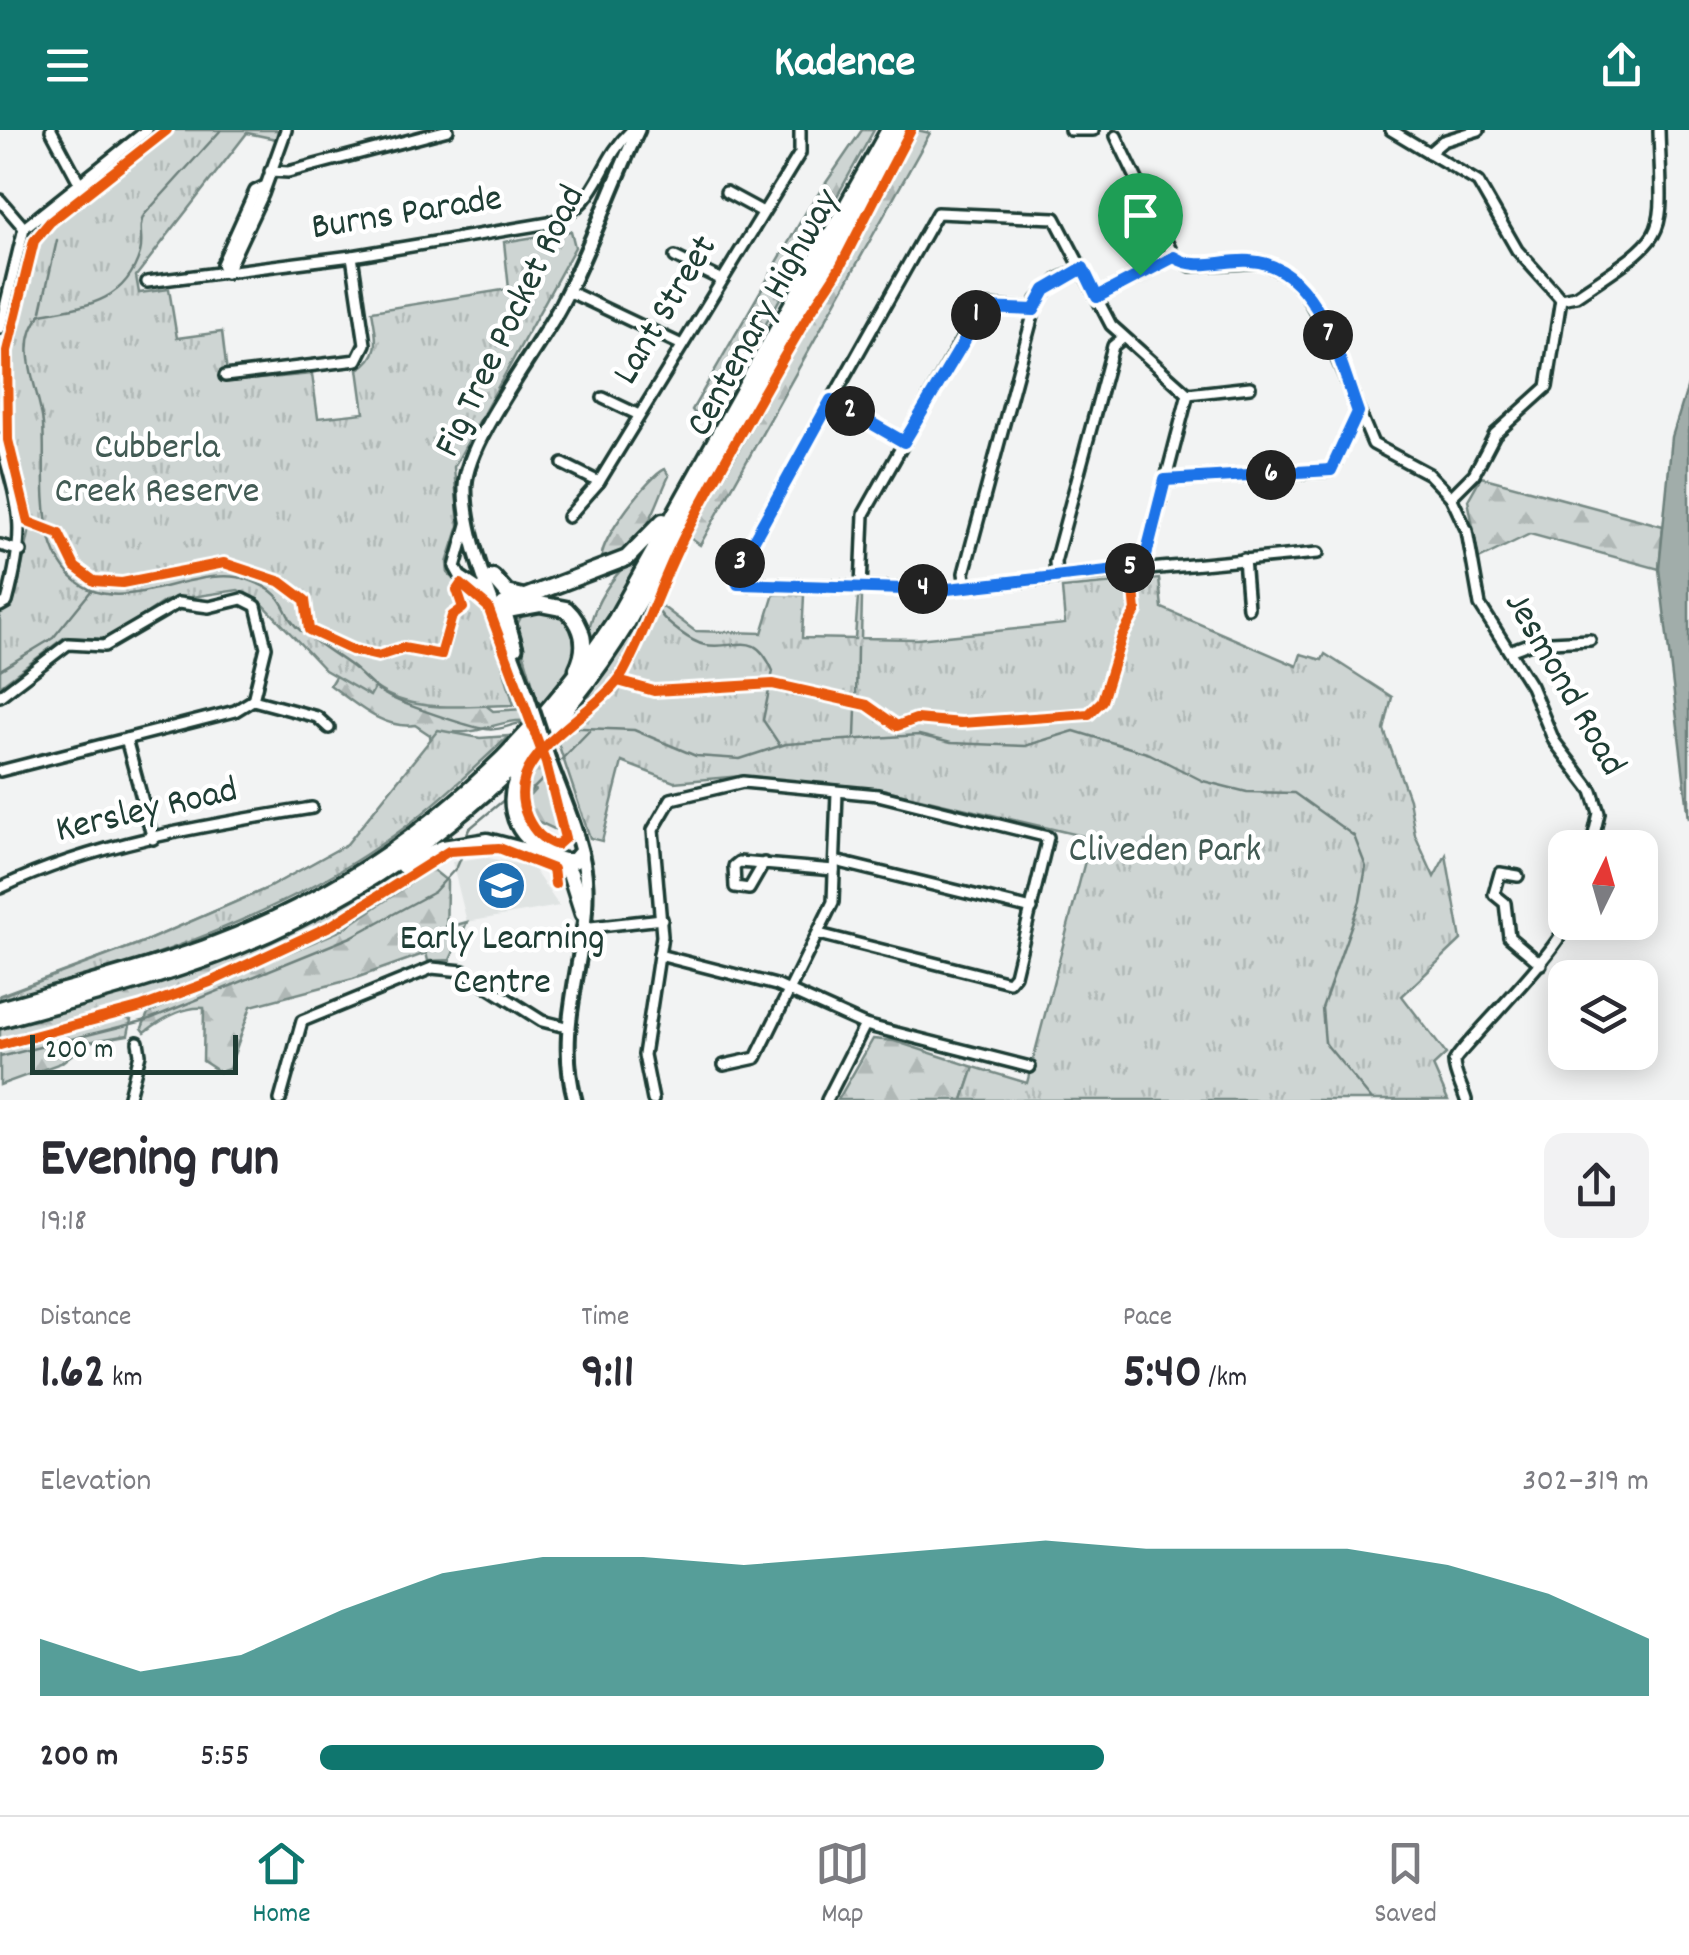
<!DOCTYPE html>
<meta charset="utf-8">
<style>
:root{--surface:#fff;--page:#f2f2f3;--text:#2b2b33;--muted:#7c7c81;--line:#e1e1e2;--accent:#0f766e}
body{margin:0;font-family:Dekko,sans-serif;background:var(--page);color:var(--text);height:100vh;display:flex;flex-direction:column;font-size:38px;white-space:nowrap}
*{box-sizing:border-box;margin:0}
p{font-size:32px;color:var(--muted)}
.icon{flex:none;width:55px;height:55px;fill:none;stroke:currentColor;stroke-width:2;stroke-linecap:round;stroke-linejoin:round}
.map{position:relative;height:970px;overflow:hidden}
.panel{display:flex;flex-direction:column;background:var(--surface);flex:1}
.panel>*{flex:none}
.needle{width:65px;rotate:5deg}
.controls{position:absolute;left:1548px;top:700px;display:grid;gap:20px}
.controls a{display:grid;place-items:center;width:110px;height:110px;border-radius:20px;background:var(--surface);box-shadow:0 5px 25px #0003;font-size:50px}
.scale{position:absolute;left:30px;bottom:25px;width:208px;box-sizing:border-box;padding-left:10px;border:5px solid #1f3d34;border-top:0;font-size:28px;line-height:35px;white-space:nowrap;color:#1f3d34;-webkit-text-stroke:8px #fff;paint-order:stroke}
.pin{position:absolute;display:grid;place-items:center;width:85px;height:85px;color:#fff;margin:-102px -42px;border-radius:50% 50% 50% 0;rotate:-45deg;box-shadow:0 0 10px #0007}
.pin .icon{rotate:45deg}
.km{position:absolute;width:50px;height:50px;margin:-25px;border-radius:50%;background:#222;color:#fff;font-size:28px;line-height:50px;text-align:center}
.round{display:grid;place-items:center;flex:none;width:105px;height:105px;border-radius:20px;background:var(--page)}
.overview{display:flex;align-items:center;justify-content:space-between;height:170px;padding:0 40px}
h1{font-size:55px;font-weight:700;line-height:75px}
.stats{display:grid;grid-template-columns:repeat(3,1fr);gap:15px;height:170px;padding:10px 40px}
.stats div{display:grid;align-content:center}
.stats b{font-size:50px;font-weight:700}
.stats small{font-size:28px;font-weight:400}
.stats p{font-size:28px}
.chart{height:280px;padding:20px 40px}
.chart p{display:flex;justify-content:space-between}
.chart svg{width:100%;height:180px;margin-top:10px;fill:var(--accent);opacity:.7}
ul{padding:0 40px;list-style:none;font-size:32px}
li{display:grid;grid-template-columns:160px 120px 1fr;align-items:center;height:75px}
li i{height:25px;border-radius:12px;background:var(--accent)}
header{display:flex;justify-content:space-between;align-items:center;height:130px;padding:0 40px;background:var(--accent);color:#fff;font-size:45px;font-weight:700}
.tabs{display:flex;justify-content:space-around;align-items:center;height:140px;border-top:2px solid var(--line);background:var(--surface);font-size:28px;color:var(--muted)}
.tabs a{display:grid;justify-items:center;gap:5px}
.tabs .current{color:var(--accent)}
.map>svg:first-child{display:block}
</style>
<header><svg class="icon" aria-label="menu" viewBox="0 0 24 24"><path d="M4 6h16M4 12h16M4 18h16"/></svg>Kadence<svg class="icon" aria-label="share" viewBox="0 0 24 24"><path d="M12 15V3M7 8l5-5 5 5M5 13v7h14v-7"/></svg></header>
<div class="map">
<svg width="1689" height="970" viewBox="0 0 1689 970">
<defs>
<pattern id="forest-firs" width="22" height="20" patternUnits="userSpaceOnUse" patternTransform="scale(2.5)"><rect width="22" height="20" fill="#ced5d3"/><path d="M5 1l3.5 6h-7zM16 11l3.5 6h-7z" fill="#b0b8b6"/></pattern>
<pattern id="park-tufts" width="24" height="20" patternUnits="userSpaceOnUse" patternTransform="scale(2.5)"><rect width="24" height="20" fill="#ced5d3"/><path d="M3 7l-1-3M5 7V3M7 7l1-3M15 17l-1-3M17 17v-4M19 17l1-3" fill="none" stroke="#b0b8b6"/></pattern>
</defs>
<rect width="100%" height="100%" fill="#f2f3f3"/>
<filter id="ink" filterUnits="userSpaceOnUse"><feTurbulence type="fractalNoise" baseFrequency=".01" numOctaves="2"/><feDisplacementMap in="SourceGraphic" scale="20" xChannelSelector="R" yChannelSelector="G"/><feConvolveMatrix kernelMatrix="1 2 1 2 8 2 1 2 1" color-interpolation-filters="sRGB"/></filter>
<g filter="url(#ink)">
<path fill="#e0e4e3" d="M484,727l48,10 27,39 -92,16 -15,-60z"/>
<g fill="#ced5d3" stroke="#768984" stroke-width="2.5">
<path d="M649,411l3,2 -64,112c-4,-48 27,-82 61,-114z"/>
<path d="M541,480l24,6 15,23 -7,30 -33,40 -24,-82 6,-12z"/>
</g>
<g fill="url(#forest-firs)" stroke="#768984" stroke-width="2.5">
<path d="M862,0h12l-135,242 -22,32 -22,10 -3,-4 114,-198z"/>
<path d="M917,0l13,3 -230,412 -10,-7z"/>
<path d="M665,339l4,7c-15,30 -24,80 -67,81 -2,-17 47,-81 63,-88z"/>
<path d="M1481,347l182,49 -4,43 -129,-35 -51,25 -11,-59z"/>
<path d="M651,471l-35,77 -30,23 59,-98z"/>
<path d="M343,533l135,36 15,12 30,-2 6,12c-27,-3 -49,14 -76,11l-39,89 -81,53 -199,89 -134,43v-11l146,-54 122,-53 80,-44 83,-99 -1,-10 -15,-10c-32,5 -60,-22 -85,-40z"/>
<path d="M542,631l18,63 -4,6 -21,-10 -10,-19 10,-11 -9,-4 7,-19z"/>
<path d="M408,736l1,4 -78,53 -122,57 -68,25 -97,27 -19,-1 -25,10v-14l280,-91z"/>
<path d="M432,739l15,12 -1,65 -93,33 -102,27 -22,63 -9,3 -17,-11 1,-53c-21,-2 -42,11 -59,24l-3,-4 6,-15 194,-83z"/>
<path d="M126,888l5,2 -3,15 -40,7 -27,21 -61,22v-34l69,-22z"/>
<path d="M873,909l21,2 80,26 -11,33h-125z"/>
</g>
<g fill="url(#park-tufts)" stroke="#768984" stroke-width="2.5">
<path d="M160,0h118l-2,9 -29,-6 -111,143 3,17 30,-4 8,49 45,-6 6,50 84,-8 6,44 46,-5 -6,-44c25,-14 18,-33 14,-58l137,-22 -5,-47 67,-11 4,16 -121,220 5,59 -12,37 1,11 39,39 27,92c-43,0 -102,10 -139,-18l-5,9 -45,-26 -64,-68 -23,-12 -73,11 -57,38 -43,-2 -65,49v-73l16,-18 15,-71 -29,-140 30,-151z"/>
<path d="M1159,449l3,29 135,58 4,-12 21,6 3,-6 67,43 -8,33 25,69 6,36 19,42 12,-22 15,85 -59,56 44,58 -13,12 15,34h-485l11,-33 53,16 64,-245 -205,-48 -145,-14 -67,6 -52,-20 -20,79 -12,-3 -32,-95 23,-29 44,-39 34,-71 36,27 67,2 12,-39 30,1 -2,43 53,1 3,-42h4l-1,41 56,1 148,-15 -3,-36z"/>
<path d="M438,600l42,8 29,-2c-42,38 -82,78 -129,109 -113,78 -251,119 -380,161v-10l146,-55 122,-53 79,-44z"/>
<path d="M467,792l-17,38 -22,1 -4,-17 7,-12z"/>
</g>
<path fill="#a1adaa" stroke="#6d807b" stroke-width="2.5" d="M1689,252v437l-30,-250 13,-132z"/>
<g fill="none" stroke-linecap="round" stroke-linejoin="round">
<g stroke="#6d807b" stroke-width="2.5">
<path d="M221,0l-77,85c-7,13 0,24 -4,38 -15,50 -55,53 -99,61 -28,33 -1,75 2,110 4,51 -12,140 48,166 45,19 111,-27 158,-10 43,15 30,34 52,51 16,12 33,23 50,35 12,9 21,22 35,29 13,8 85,33 100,34 17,3 27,-8 44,-6"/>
<path d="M41,181l16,-71"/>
<path d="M659,482c8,12 32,30 46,33 34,5 49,-17 68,26l-10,49 16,24"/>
<path d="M0,540l53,-32 38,-47"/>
<path d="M856,570l1,-52"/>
<path d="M557,597l77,3 62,26 44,3 46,-15 133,-9 32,8 74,3 49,-15 76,23 53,27 44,11 47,1 60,43 12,31 -6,34 -38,107 3,35 47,57"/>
<path d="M855,606l1,-28"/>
<path d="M560,631l30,-31"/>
<path d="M528,664l14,-14"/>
<path d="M465,709l4,-10 36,-30"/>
<path d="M0,927l147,-37 204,-83 83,-45 23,-25 6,-14"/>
</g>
<defs>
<g id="minor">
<path d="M51,0l29,54"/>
<path d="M1070,0h23"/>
<path d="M1391,0l87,52 39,68 44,49"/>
<path d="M1116,6l58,121 17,9 71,-4 26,13 15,14 19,34 51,121 56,30 22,23 16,34 13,74 51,81 23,55 38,50 7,22 -8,35"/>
<path d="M1429,23l14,-12 36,-11"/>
<path d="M270,41l18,1 160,-42"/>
<path d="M726,62l37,20"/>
<path d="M0,70l24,28"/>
<path d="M675,127l45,22"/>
<path d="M226,143l37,-79 23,-64"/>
<path d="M226,143l-4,-9 33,-73 8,-4"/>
<path d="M147,152l205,-26 197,-33c54,-21 46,-58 83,-93"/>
<path d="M568,161l114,54"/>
<path d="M1097,167l77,-40"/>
<path d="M1561,169l15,-3c98,-66 86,-53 83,-166"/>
<path d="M0,198l24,-100 123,-98"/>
<path d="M225,246l132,-16 8,-16 -13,-88"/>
<path d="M1250,257l-62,7 -77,-69 -56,-107 -118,-5 -204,363 5,8 201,5 379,-36"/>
<path d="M603,268l36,17"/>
<path d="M831,270l73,42"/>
<path d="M0,309c20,74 27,87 7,163l-7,4"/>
<path d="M563,334l36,18"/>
<path d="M1165,350l166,-9 27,-59"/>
<path d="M1451,367l23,-23 21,-40 52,-47 14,-88"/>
<path d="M568,387l31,-35 201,-329v-23"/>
<path d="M468,391l-13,46 5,9 30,20"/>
<path d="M0,415l21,6"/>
<path d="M1244,429l4,49"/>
<path d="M1143,437l45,-173"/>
<path d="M1056,445l-1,-13 58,-216 10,-8"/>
<path d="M966,456l-2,-13 73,-273 22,-21 24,-11"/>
<path d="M861,458l3,-74 111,-198 13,-10 46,4"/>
<path d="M1509,521l22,-8 59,-3"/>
<path d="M0,566l68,-52 36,2 74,-43 31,4 33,-8 14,7 10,41 -13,53"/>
<path d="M253,570l64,17 12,11"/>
<path d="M126,609l27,100"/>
<path d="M0,641l235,-60 18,-11"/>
<path d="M835,731l197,48"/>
<path d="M764,733l-15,26 -14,-2 -1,-21 5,-4 95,8"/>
<path d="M1518,746l-18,-3 -6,21 11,9 4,34 32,27"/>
<path d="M0,758c97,-46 207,-63 312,-80"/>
<path d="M582,798l80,-9"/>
<path d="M659,825l117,30 89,40"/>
<path d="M724,935l32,-7 77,-156 4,-110"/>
<path d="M128,970l12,-46 -2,-12"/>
<path d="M280,970l22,-79 130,-53 31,3 79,50 24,6"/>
<path d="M653,970l-9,-45 18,-119 -9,-106 18,-31 72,-17 135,13 170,42 -33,138 -6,7 -190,-48"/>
<path d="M827,970l38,-75 165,42"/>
<path d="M1466,970c-3,-11 -12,-26 -12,-38 1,-9 100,-105 114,-140"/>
</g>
<g id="major">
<path d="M503,473l13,45"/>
<path d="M528,567c-19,-58 -65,-151 -63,-211 2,-47 73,-136 96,-181 29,-56 50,-117 77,-175"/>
<path d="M549,630c14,39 36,84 37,126 2,74 -32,139 -11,214"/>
</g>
<g id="highway">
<path d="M493,447l14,16 16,4"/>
<path d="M496,482l8,-7 123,-47 36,-37"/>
<path d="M496,482l44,-8 26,5c18,17 22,38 11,60"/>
<path d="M526,634c-23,31 -16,68 19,86"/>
<path d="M558,733l12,10 13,41"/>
<path d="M403,736l40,-18 44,-7 77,20h10l6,-7"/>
<path d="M0,879c68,-20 138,-37 205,-61 172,-63 311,-177 411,-329l273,-489"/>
<path d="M0,890c74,-21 148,-39 219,-66 167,-65 315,-178 408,-331l276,-493"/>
</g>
</defs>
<use href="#minor" stroke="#1f3d34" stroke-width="16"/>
<use href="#major" stroke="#1f3d34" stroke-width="19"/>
<use href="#highway" stroke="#1f3d34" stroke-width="21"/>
<use href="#minor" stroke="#fff" stroke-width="9"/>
<use href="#major" stroke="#fff" stroke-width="11"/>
<use href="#highway" stroke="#fff" stroke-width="14"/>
<defs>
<path id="major-bridge" d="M528,567l21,63"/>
</defs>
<use href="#major-bridge" stroke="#1f3d34" stroke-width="19" stroke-linecap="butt"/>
<use href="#major-bridge" stroke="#fff" stroke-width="11"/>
<defs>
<g id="cycleway">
<path d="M167,0l-117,92 -16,19 -27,110 1,89 20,82 31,12 16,33 19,14 28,2 102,-20 57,19 24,18 4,30 43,20 26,6 25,-8 38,7 11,-39 11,-8 -6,-18 4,-6 27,23 58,156 19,75 -8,7c-27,-8 -41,-42 -32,-68 14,-40 80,-72 98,-104 26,-47 40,-99 66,-146 38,-71 78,-142 119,-211 11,-18 23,-33 33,-51 23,-45 46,-90 70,-135"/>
<path d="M618,551l36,10 119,-7 94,21 30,21 19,-7 45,4 128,-9 13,-13 20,-65 14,-25 -4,-43"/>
<path d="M0,915l142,-38 68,-25 122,-57 117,-74 50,-3 54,21 2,15"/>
</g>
</defs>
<use href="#cycleway" stroke="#fff" stroke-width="16"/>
<use href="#cycleway" stroke="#e8590c" stroke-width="10"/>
</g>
</g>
<g fill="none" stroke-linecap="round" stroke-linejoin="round" filter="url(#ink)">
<defs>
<path id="route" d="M1174,127c24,15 49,2 76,4 67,3 90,101 108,151l-27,58 -166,10 -22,87 -204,23 -201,-6 -4,-8 97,-176 73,42 80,-134 50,2 11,-20 38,-22 14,29z"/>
</defs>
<use href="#route" stroke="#fff" stroke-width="20"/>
<use href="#route" stroke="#1a73e8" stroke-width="12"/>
</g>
<defs>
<symbol id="school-disc" viewBox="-11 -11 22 22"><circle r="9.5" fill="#1f6fb2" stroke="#fff"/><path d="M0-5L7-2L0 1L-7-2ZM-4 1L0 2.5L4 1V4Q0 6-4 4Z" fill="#fff"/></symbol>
</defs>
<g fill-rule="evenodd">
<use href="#school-disc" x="474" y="728" width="55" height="55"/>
</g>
<g text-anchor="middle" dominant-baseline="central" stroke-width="9" stroke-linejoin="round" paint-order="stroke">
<g font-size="38" fill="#1f3d34" stroke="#fff">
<text transform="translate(407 85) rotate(-9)">Burns Parade</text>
<text transform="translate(667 181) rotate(-59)">Lant Street</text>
<text transform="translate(765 184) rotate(-61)">Centenary Highway</text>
<text transform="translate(512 192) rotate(-64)">Fig Tree Pocket Road</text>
<text transform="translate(1563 555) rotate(60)">Jesmond Road</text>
<text transform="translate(147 682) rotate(-13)">Kersley Road</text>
</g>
<g font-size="38" fill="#425b54" stroke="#fff">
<text x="157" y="319">Cubberla<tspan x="157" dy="44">Creek Reserve</tspan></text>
<text x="1165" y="722">Cliveden Park</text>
</g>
<g font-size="38" fill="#1f3d34" stroke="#fff">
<text x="502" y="810">Early Learning<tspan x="502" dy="44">Centre</tspan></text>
</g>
</g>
</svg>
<div class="controls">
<a><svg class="needle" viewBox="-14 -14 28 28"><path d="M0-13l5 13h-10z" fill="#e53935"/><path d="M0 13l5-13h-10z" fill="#7c7c81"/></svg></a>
<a><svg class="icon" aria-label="layers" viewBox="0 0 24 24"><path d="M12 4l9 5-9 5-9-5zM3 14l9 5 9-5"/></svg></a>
</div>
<div class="scale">200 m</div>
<div class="pin" style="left:1140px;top:145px;background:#1e9e55"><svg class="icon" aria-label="arrive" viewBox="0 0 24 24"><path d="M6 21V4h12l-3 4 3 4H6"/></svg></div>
<b class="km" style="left:976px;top:185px">1</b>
<b class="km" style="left:850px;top:281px">2</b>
<b class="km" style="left:740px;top:433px">3</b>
<b class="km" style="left:923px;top:459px">4</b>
<b class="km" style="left:1130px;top:438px">5</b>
<b class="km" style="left:1271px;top:345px">6</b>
<b class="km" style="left:1328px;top:205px">7</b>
</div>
<section class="panel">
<div class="overview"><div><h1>Evening run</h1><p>19:18</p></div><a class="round"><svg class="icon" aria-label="share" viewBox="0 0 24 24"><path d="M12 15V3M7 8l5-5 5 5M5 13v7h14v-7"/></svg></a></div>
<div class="stats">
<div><p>Distance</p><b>1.62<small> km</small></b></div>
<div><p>Time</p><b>9:11</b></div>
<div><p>Pace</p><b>5:40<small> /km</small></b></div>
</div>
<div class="chart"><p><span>Elevation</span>302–319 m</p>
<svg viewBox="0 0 160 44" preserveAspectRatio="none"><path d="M0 44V30L10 38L20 34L30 23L40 14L50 10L60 10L70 12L80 10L90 8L100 6L110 8L120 8L130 8L140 12L150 19L160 30V44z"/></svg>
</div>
<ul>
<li><b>200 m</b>5:55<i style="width:59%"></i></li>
</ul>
</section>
<nav class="tabs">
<a class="current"><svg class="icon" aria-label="home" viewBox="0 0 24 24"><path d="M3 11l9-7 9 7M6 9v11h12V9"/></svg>Home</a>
<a><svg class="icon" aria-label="map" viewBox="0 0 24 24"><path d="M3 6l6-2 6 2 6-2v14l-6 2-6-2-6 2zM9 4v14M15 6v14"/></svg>Map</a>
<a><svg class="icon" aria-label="saved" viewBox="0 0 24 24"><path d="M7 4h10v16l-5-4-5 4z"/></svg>Saved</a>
</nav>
